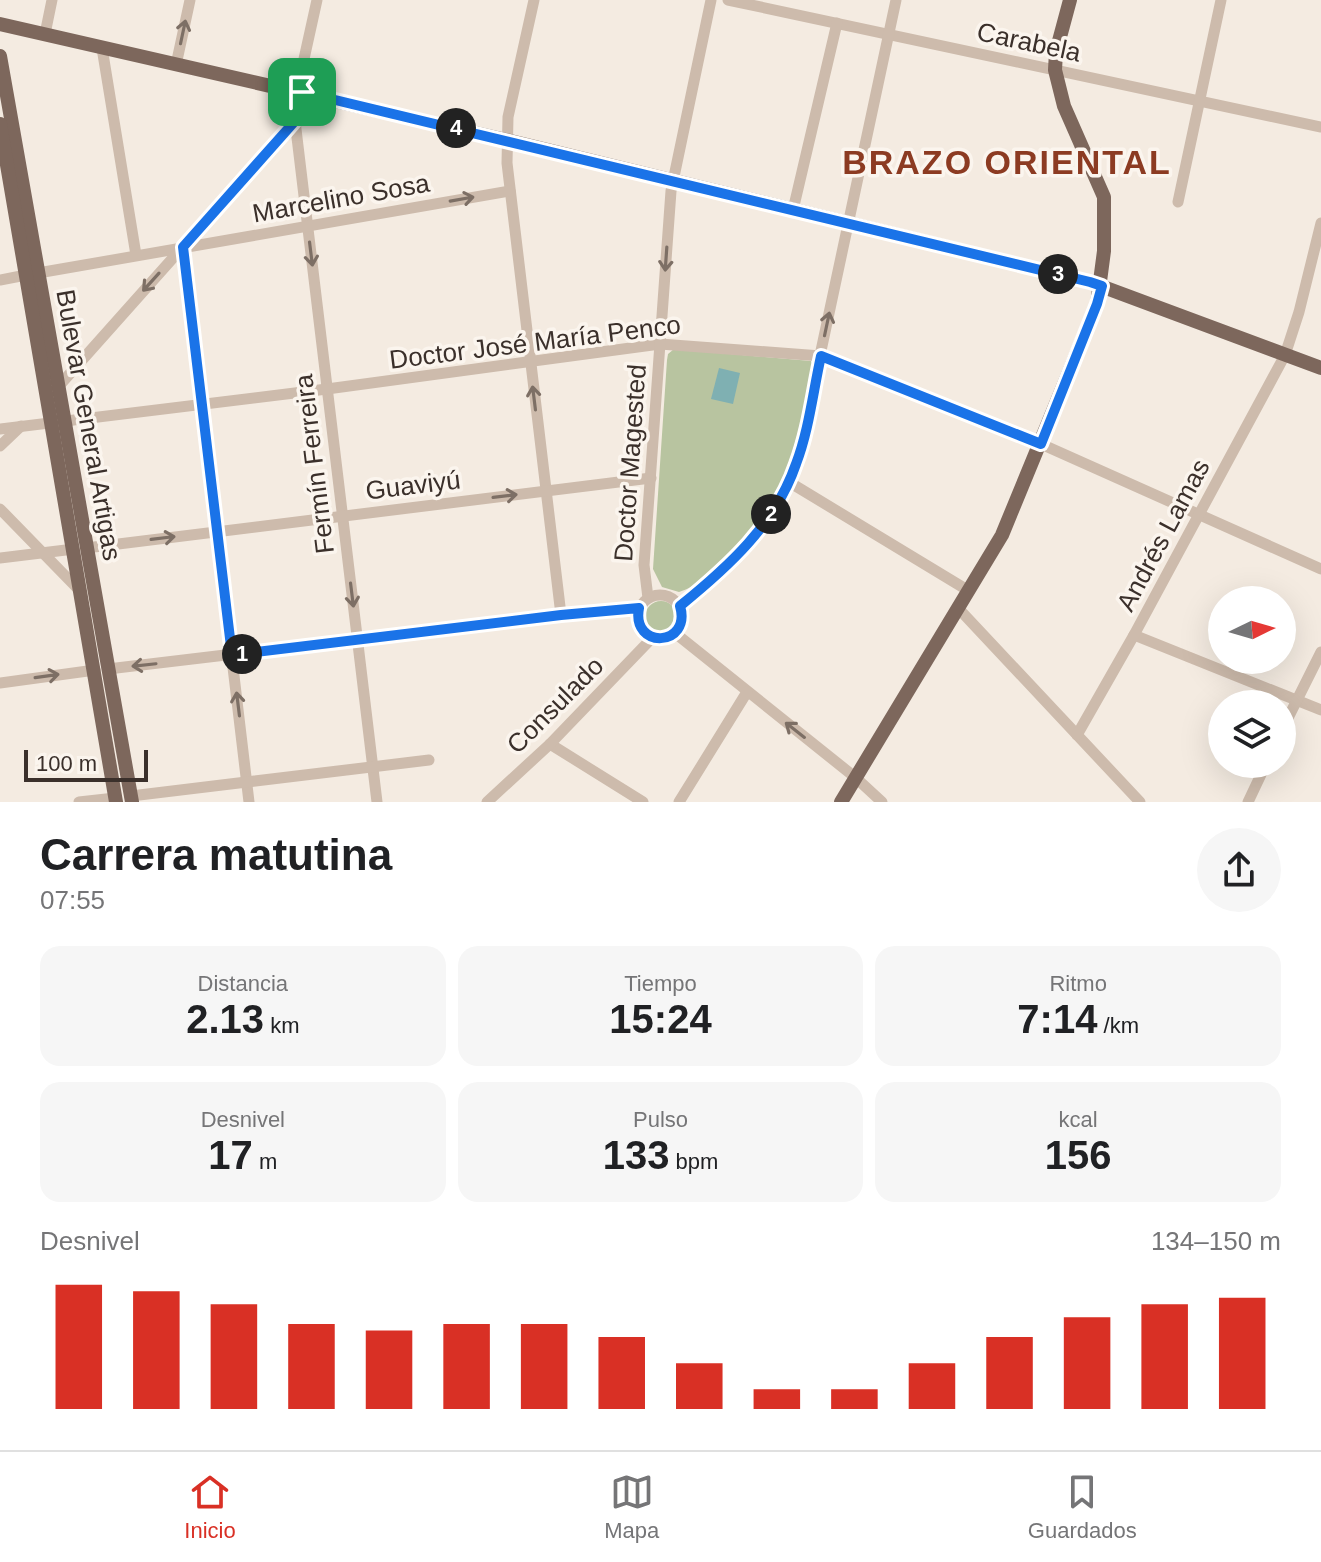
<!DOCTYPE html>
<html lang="es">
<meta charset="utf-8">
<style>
:root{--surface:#fff;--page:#f6f6f6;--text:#202124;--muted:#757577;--line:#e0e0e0;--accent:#d93025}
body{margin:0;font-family:Arial,sans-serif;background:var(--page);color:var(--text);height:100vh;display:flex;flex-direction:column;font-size:30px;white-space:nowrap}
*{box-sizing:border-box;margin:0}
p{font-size:26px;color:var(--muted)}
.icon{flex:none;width:44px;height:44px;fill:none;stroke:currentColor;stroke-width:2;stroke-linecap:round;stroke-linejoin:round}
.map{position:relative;height:802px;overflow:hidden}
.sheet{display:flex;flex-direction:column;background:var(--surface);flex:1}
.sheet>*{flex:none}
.needle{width:52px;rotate:85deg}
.fabs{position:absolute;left:1208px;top:586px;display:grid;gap:16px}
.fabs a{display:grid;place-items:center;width:88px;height:88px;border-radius:50%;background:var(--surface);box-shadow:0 8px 32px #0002;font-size:40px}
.scale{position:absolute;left:24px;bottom:20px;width:124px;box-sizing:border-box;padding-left:8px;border:4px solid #3b302b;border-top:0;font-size:22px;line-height:28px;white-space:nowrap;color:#3b302b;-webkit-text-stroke:6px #fbf5ee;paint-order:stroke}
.pin{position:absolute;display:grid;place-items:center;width:68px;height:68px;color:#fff;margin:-34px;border-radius:16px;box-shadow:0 4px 12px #0006}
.km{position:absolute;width:40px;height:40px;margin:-20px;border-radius:50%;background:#222;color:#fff;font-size:22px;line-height:40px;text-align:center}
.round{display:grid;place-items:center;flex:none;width:84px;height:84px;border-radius:42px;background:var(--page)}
.overview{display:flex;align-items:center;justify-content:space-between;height:136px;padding:0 40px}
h1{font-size:44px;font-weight:800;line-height:60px}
.figures{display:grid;grid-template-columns:repeat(3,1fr);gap:12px;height:136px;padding:8px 40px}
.figures div{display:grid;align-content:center;border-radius:20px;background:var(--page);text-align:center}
.figures b{font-size:40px;font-weight:800}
.figures small{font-size:22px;font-weight:400}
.figures p{font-size:22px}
.chart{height:224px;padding:16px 40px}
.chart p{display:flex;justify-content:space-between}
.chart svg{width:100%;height:144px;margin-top:8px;stroke:var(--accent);stroke-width:6}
.dock{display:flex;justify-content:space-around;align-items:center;height:112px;border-top:2px solid var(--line);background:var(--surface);font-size:22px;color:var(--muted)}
.dock a{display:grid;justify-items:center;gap:4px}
.dock .active{color:var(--accent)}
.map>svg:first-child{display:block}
</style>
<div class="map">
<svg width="1321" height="802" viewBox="0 0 1321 802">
<rect width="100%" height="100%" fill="#f4ebe1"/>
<g fill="#b8c4a0">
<path d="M674,349l137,12 2,6c-18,79 -25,135 -89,193 -14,14 -26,26 -45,32l-17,-5 -9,-18 14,-209 1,-6z"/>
<circle cx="661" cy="617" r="16"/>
</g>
<path fill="#7fb0b2" d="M719,368l21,5 -7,31 -22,-5z"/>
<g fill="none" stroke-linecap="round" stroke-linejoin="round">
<g stroke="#cdbbac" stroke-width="11">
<path d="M534,0l-26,117 -1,46 54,452"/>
<path d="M728,0l593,127"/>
<path d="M45,34l7,-34"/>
<path d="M102,48l34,207"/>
<path d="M176,65l14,-65"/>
<path d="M295,121l82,681"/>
<path d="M1178,202l43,-202"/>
<path d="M793,210l44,-187"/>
<path d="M183,247l66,555"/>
<path d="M38,273l472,-82"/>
<path d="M0,280l26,-5"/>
<path d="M58,387l237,-266 5,-14 2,-39 15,-68"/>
<path d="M0,429l327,-40 333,-45 161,12 220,88 280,125"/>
<path d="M0,446l21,-20"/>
<path d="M789,482l180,109"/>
<path d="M0,509l81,83"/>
<path d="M86,548l565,-70"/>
<path d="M0,558l74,-9"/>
<circle cx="660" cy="617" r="22"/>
<path d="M648,598l-4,-33 27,-374 40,-191"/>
<path d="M680,606c50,-40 92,-82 117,-143l99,-463"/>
<path d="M958,608l182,194"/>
<path d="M675,633l181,145 26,24"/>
<path d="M1134,635l187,75"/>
<path d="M108,669l453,-54 78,-7"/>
<path d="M0,683l95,-13"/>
<path d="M1282,730l39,-78"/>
<path d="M1077,735l57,-100 151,-280 14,-43 22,-89"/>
<path d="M550,744l93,58"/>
<path d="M131,796l298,-36"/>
<path d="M79,802l36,-4"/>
<path d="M487,802l63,-58 102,-106"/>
<path d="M679,802l68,-110"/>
<path d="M1248,802l18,-38"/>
</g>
<g stroke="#7d675c" stroke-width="14">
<path d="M0,24l506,116 584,142 231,86"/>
<path d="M0,56l132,746"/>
<path d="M0,124l116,678"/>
<path d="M841,802l161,-267 95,-231 7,-53v-54l-40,-91 -9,-36 1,-18 14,-52"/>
</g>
</g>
<defs><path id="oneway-shaft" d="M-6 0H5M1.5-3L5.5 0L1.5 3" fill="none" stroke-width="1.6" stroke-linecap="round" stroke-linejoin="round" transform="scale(2)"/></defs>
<g stroke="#7d6f65">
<use href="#oneway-shaft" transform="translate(183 32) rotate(-78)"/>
<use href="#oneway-shaft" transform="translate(462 199) rotate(-10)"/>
<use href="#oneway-shaft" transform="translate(311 254) rotate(83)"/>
<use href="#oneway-shaft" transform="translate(666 259) rotate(94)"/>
<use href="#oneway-shaft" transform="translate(151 282) rotate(132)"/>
<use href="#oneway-shaft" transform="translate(827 324) rotate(-78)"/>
<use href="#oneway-shaft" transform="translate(534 398) rotate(-97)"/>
<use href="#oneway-shaft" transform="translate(505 496) rotate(-7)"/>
<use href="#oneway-shaft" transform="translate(163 538) rotate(-7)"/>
<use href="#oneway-shaft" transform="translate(352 595) rotate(83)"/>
<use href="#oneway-shaft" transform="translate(144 665) rotate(174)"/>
<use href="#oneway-shaft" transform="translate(47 676) rotate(-8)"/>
<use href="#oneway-shaft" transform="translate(238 704) rotate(-97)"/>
<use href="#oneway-shaft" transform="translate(795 730) rotate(-142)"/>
</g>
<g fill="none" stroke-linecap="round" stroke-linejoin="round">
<defs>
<path id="route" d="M302,92l788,190 12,4 -5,18 -56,140 -220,-88c-8,36 -12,74 -25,108 -21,61 -68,103 -116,142 12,41 -49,44 -41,2l-78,7 -329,40 -49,-408 112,-126 5,-14z"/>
</defs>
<use href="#route" stroke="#fff" stroke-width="16"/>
<use href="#route" stroke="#1a73e8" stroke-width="10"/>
</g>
<g text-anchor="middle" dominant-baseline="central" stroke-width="7" stroke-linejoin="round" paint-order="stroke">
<g font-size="26" fill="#3b302b" stroke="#fbf5ee">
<text transform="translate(1029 42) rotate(12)">Carabela</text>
<text transform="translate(341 198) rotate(-10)">Marcelino Sosa</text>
<text transform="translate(535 342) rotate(-7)">Doctor José María Penco</text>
<text transform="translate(89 425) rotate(80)">Bulevar General Artigas</text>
<text transform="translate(630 463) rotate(-86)">Doctor Magested</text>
<text transform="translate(314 464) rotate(-97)">Fermín Ferreira</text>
<text transform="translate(413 485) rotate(-7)">Guaviyú</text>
<text transform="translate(1163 535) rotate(-62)">Andrés Lamas</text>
<text transform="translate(555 705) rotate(-45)">Consulado</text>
</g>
<g font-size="34" font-weight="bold" letter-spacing="2" fill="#8c3b22" stroke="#fbf5ee">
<text x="1007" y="162">BRAZO ORIENTAL</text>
</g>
</g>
</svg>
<div class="fabs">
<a><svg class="needle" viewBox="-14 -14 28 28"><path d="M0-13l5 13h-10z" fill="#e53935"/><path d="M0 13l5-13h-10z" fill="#757577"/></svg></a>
<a><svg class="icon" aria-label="layers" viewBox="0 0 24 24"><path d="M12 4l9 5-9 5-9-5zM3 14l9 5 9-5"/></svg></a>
</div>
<div class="scale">100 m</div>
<div class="pin" style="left:302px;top:92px;background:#1e9e55"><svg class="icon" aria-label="arrive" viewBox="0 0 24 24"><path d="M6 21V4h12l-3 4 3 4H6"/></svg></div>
<b class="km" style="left:242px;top:654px">1</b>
<b class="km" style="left:771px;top:514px">2</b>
<b class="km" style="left:1058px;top:274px">3</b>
<b class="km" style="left:456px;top:128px">4</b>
</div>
<section class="sheet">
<div class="overview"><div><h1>Carrera matutina</h1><p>07:55</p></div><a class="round"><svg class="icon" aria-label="share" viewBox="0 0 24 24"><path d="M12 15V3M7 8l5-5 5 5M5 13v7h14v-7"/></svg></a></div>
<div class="figures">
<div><p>Distancia</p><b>2.13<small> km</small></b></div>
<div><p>Tiempo</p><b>15:24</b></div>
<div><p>Ritmo</p><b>7:14<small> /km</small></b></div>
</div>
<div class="figures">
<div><p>Desnivel</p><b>17<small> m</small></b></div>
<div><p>Pulso</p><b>133<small> bpm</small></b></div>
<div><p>kcal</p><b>156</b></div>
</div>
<div class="chart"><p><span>Desnivel</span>134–150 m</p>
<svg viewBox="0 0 160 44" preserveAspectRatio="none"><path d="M5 44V6M15 44V8M25 44V12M35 44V18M45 44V20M55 44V18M65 44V18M75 44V22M85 44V30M95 44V38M105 44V38M115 44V30M125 44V22M135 44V16M145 44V12M155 44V10"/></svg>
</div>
</section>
<nav class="dock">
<a class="active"><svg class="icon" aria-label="home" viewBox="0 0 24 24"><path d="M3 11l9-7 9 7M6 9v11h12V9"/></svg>Inicio</a>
<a><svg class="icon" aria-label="map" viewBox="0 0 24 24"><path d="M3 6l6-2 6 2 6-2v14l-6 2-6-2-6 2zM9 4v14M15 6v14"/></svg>Mapa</a>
<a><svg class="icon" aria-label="saved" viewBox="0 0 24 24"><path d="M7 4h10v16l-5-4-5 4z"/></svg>Guardados</a>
</nav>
